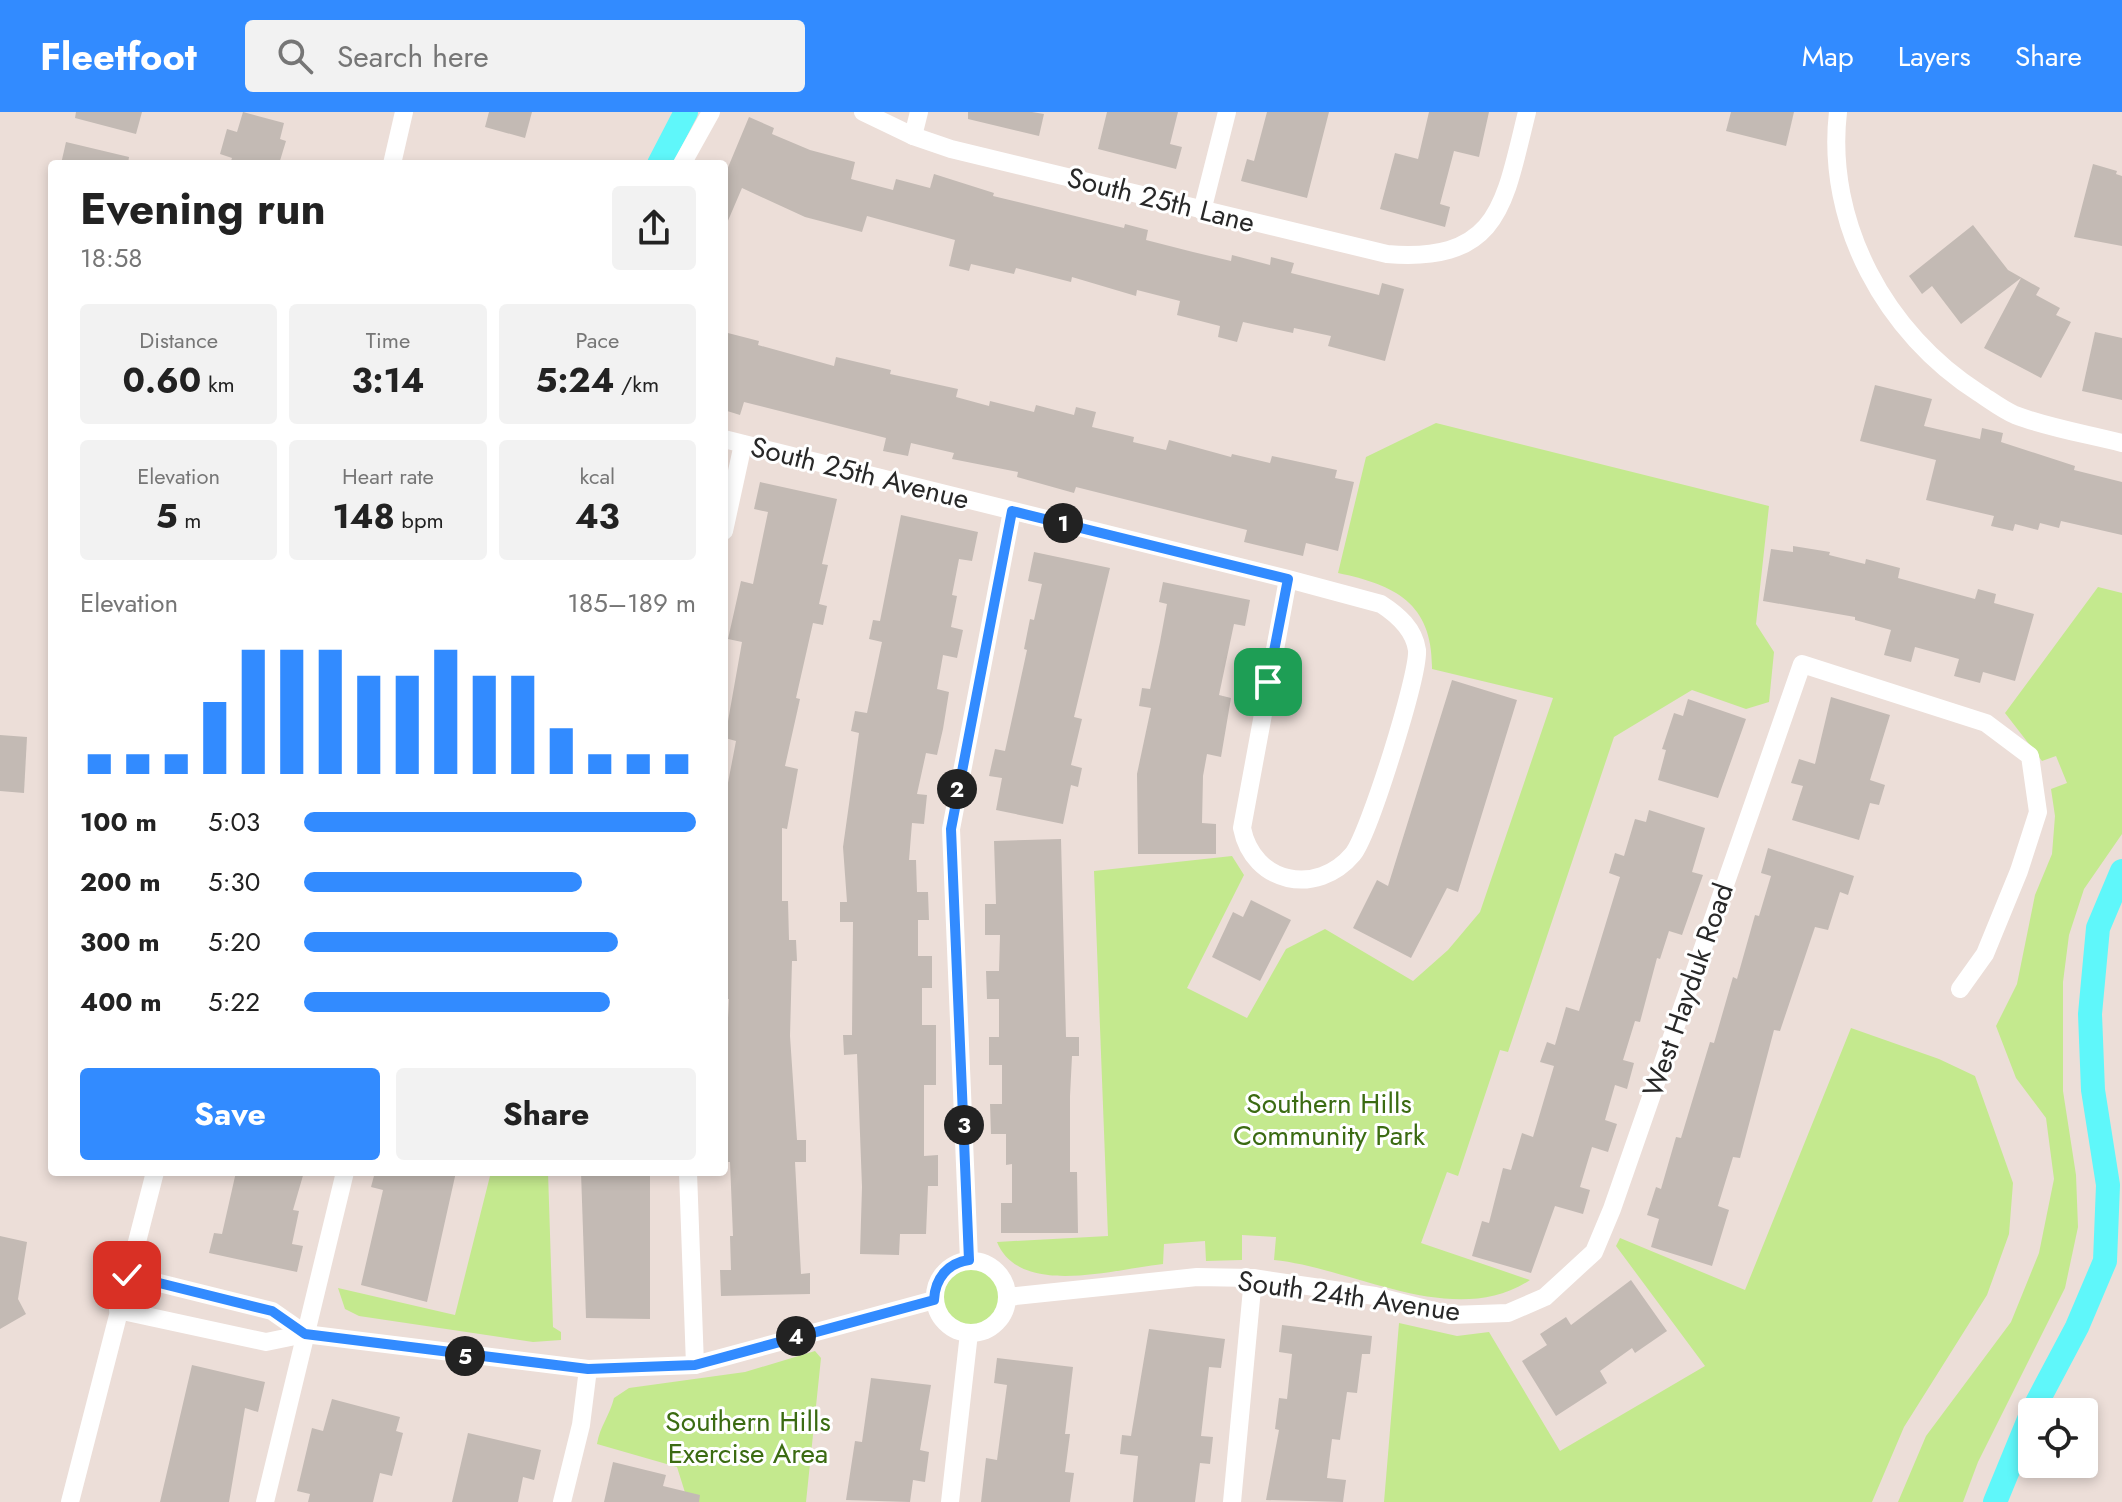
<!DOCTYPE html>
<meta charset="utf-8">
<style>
:root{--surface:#fff;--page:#f2f2f2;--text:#222;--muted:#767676;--accent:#328bff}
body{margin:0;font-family:Jost,sans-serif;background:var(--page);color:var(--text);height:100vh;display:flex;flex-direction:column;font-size:30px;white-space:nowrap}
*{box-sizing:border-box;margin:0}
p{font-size:26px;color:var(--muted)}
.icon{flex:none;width:44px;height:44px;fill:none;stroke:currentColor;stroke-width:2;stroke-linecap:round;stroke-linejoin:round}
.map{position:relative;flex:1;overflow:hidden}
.panel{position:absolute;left:48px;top:48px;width:680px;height:1016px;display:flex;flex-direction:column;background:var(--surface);border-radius:8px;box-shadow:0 4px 12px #0003}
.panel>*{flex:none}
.fabs{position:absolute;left:2018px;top:1286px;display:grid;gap:16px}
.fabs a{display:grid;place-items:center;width:80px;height:80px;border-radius:8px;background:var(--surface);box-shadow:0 4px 12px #0003;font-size:40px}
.pin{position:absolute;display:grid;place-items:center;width:68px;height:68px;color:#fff;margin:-34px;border-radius:16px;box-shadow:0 4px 12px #0006}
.km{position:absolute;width:40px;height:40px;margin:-20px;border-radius:50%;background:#222;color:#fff;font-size:22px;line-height:40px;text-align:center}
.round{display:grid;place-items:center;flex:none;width:84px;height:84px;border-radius:8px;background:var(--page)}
.headline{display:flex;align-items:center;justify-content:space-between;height:136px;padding:0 32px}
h1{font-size:44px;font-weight:700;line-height:60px}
.figures{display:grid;grid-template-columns:repeat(3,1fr);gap:12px;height:136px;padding:8px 32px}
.figures div{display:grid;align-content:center;border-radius:8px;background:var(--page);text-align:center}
.figures b{font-size:34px;font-weight:700}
.figures small{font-size:22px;font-weight:400}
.figures p{font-size:22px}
.chart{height:224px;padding:16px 32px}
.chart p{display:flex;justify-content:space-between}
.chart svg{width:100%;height:144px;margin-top:8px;stroke:var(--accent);stroke-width:6}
.button{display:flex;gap:16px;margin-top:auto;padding:16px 32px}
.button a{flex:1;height:92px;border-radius:8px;background:var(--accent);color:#fff;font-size:32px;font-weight:700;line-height:92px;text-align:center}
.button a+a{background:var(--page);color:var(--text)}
ul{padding:0 32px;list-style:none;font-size:26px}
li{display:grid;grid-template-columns:128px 96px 1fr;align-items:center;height:60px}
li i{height:20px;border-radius:10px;background:var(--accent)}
header{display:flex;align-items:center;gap:48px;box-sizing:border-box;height:112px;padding:0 40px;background:var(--accent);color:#fff}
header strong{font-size:38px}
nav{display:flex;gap:44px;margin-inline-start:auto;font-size:28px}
.search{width:560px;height:72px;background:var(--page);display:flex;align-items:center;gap:20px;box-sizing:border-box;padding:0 28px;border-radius:8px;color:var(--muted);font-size:30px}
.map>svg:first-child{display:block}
</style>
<header>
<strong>Fleetfoot</strong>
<div class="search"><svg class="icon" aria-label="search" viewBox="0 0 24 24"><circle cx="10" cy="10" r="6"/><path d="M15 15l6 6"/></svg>Search here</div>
<nav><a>Map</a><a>Layers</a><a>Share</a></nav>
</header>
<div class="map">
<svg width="2122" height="1390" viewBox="0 0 2122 1390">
<rect width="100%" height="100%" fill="#ecded8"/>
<g fill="#c4e98e">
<path d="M1436,311l333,83 -13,118 18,28 -5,50 -23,7 -54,-19 -78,47 -106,315 -8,-2 -42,126 -11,-4 -26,71 109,37c-76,50 -176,-12 -256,-20l2,-23 -34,-2v25l-36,1 -1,-20 -41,3 -1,20c-48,5 -143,34 -166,-22l111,-6 -14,-365 138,-15 12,19 -57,113 60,30 39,-69 39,-20 88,52 35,-31 32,-38 73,-214 -121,-29c1,-65 -36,-84 -94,-96l28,-116z"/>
<path d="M2098,475l24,6v241l-38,55 -15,46 -6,47v109l13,84 2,52 -13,61 -87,174 -15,40h-65l28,-66 85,-114 28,-69 15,-74 -8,-61 -30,-40 -20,-52 21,-42 18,-89 17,-41 3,-38 -4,-27 16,-6 -11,-27 -14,5 -37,-48z"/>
<path d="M1851,916l88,31 36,17 38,107 -4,51 -22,61 -83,132 -32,75h-488l15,-179 58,13 32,-4 71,119 145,-85 -89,-120 4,-8 125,52z"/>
<path d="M491,1060h57l5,155 8,5v8l-28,2 -174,-26 -14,-7 -7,-21 117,27z"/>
<circle cx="971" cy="1185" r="36"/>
<path d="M815,1239l6,7 -15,144h-118l-11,-35 -80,-23c3,-18 13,-29 17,-46l15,-10 116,-16z"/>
</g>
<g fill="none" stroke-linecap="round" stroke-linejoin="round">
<g stroke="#5ff7fa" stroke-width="24">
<path d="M659,52l27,-52"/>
<path d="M2032,1300l45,-85 28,-66 3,-76 -15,-95 -3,-76 8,-86 24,-57"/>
<path d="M1995,1390l37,-90"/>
</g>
</g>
<g fill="#c3bab4">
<path d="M76,0h66l-6,22 -61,-16z"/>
<path d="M243,0l41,11 -4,16 6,2 -7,23h-49l2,-6 -12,-4 7,-25 10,3z"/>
<path d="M489,0h43l-7,26 -40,-11z"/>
<path d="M968,0h64l12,2 -5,22 -71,-17z"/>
<path d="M1107,0h71l-8,32 12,3 -6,22 -78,-20z"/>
<path d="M1267,0h62l-22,86 -66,-17 6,-22 7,2z"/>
<path d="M1429,0h60l-10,45 -25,-6 -14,53 10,3 -5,20 -65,-18 15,-56 23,6z"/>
<path d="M1731,0h63l-8,34 -60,-15z"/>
<path d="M749,5l25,11 -2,6 38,16 45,12 -4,17 42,11 3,-11 34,9 4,-14 60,19 -1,3 131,32 1,-4 23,6 -2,10 47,12 38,9 1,-6 38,10 1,-8 23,6 -3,10 88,22 3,-12 22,6 -19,72 -57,-15 3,-10 -37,-8 -1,5 -50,-11 -6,20 -19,-5 2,-11 -43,-11 3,-14 -43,-11 -1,6 -64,-19 -1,5 -55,-14 -2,6 -43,-10 -2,7 -20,-5 6,-26 -88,-24 -5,16 -57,-15 -63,-29 -18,42v-53z"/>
<path d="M66,30l63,15 -1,7h-67z"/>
<path d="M2093,52l24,7 -1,3 6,2v70l-48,-9z"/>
<path d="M1973,113l35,45 32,18 -4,7 24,13 -4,7 15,7 -30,56 -57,-30 37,-70 -60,46 -29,-38 -10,8 -13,-18z"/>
<path d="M724,220l35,9 -1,4 76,21 2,-9 55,13 -1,4 68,15 -2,8 33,9 1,-5 44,11 2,-7 38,10 2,-8 20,5 -4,15 42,10 -1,5 33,8 3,-10 62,17 1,-3 38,9 2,-7 65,14 -2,8 19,4 -16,69 -32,-8 -3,13 -59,-14 3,-12 -171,-43 -2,6 -57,-16 1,-5 -66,-13 2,-6 -43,-10 -3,13 -25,-5 3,-13 -142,-36 -4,13 -16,-5z"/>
<path d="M2095,220l27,6v62l-40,-9z"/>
<path d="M1875,273l57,14 -8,27 56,13 2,-11 21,5 -2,9 74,24 -1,4 48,12v53l-61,-14 -2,7 -19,-5 -2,7 -23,-6 -2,7 -22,-5 3,-10 -68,-16 10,-40 -76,-19z"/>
<path d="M760,370l77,17 -15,65 6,1 -9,39 8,2 -4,19 -10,-2 -17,75 4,1 -15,67 13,3 -11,60 -5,-1v73h6l1,39h7l1,21h-5l-2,75 7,104h9v22h-11l6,112 9,-1v21l-89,2 -1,-26h11l-1,-34h3l-3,-74h-6v-25h4l-4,-100h3l2,-38h-5v-212l3,1 9,-47 -11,-3 17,-96 -14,-3 13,-58 12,3 15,-72 -14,-3z"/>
<path d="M901,403l77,17 -6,29 -13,-2 -7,36 5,1 -6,31 12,3 -6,28 -14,-3 -6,34 12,3 -6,37 -6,26 -11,-2 -9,41 10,1 -3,29 -12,-1 -3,37h7l1,32h11l1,28h-11v36h14v32h-10v37h14v60h-12v71l14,-1v31h-10l-2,48h-26l-1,21 -39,-1 2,-67 -5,-133 -13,1 -1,-20h9l1,-113h-13v-20h7l-4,-55 16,-114 -8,-2 4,-20 12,2 15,-71 -13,-3 4,-19 7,1z"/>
<path d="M1793,434l37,6 -1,3 36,9 1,-5 34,9 -2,10 77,21 3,-10 18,5 -2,9 40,11 -19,67 -32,-9 -3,11 -26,-7 5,-17 -44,-12 -4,15 -27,-7 7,-25 -36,-10v-3l-92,-16 8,-52 22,3z"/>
<path d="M1034,440l76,16 -36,149 8,2 -11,46 11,3 -4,19 -7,-2 -8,39 -67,-14 6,-32 -13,-2 6,-27 10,2 22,-101 -3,-1 6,-30 4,1 8,-36 -14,-3z"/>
<path d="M1163,470l87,18 -5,26 -11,-2 -15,71 12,3 -10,59 -14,-3 -4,22 -1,47 14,1v30h-78l-1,-80 14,-66 -12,-2 3,-18 8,1 10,-47 7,-38 -8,-2z"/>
<path d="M1452,568l65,20 -59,192 -11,-4 -36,70 -58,-30 24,-48 11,6z"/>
<path d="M1831,585l59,18 -20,65 15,5 -6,20 -9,-2 -11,37 -67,-20 11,-34 -12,-3 8,-24 16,5z"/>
<path d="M1688,587l58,20 -28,79 -60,-18 8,-30 -4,-1 12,-36 9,3z"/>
<path d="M0,623l27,2 -3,56 -24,-2z"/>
<path d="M1649,698l56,18 -13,44 11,3 -21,60 -13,-4 -9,28 -3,-1 -17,64 -5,-1 -12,39 11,3 -7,26 -12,-4 -10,35 12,4 -9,28 -16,-5 -12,40 10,3 -7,24 -28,-8 -24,67 -59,-17 10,-35 7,2 14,-55 8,2 11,-37 11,4 21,-71 -14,-4 7,-20 8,3 11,-38 13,4 41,-134 -11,-4 6,-20 9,3 11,-37 11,3z"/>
<path d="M1061,727l5,198h13v19h-7l-2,40v76h7l1,61h-77v-30h11v-39l-6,1v-31h-15l-1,-30h12v-39h-13v-28h10v-38h-12l-1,-28h13l1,-36h-15v-31h11l-2,-63z"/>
<path d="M1768,736l86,28 -6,19 -8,-3 -12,38 -13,-3 -35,104 -6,-1 -34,128 -7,-1 -15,49 11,4 -17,56 -61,-19 8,-28 -12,-4 9,-28 5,2 15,-52 5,1 29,-96 4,1 19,-66 4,2 18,-64 4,1 12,-40 -10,-3z"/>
<path d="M1251,788l40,20 -31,61 -48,-24 21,-45 10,5z"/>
<path d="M236,1060h68l-11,38 6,1 -7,33 11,2 -6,26 -88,-19 5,-20 8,1z"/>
<path d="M375,1060h81l-29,130 -66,-17 22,-95 -12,-3z"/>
<path d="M581,1060h69v147l-64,-1z"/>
<path d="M0,1124l27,6 -9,57 8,15 -26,15z"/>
<path d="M1631,1168l36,51 -32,22 -3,-5 -32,23 7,12 -51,33 -34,-55 25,-16 -7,-11 26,-17 5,8z"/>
<path d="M1282,1213l90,11 -2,18h-8l-5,39 -10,-1 -7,48 -8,-1 -5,39 19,2 -3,22 -77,-2 13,-70 -4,-1 4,-31 8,1 5,-45 -13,-2z"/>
<path d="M1149,1217l76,10 -4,29 -12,-1 -8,69 12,1 -3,27 -10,-1 -5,39h-62l5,-46 -18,-2 2,-19 9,1z"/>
<path d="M997,1246l76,9 -8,67h5l-5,38 9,1 -4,29h-89l5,-44 11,2 10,-75 -13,-2z"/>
<path d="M192,1253l73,17 -7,30 -13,-4 -16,94h-69z"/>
<path d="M871,1266l60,7 -11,65 9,2 -4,30 -12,-2 -3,22 -64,-2 9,-59 7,1z"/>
<path d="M332,1287l68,18 -4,14 7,2 -11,43 -12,-3 -7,29h-65l2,-8 -13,-3 15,-63 11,3z"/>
<path d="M468,1321l73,17 -7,30 -11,-3 -5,25h-66z"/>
<path d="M613,1350l53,13 -3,11 37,9 -1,7h-95z"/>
</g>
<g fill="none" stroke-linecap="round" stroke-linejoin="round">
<g stroke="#fff" stroke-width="18">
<path d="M863,0l50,24 38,13 436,105c113,9 117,-50 140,-142"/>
<path d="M1838,0c-13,111 48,222 141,281 11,7 24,17 36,22 34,13 72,19 107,28"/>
<path d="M913,24l6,-24"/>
<path d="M392,52l12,-52"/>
<path d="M682,52l29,-52"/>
<path d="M1202,99l25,-99"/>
<path d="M724,327l564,140 93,25c17,11 33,25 36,46 2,25 -48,184 -64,204 -36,43 -100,30 -111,-26l46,-249"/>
<path d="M724,419l19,-87"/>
<path d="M688,1060l7,193"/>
<path d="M969,1148l-18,-431 61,-318"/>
<circle cx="971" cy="1185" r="36"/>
<path d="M127,1163l145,36 33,23"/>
<path d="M1007,1185l190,-20 56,1 122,18 75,19 58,-2 37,-16 49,-45 18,-43 190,-545 184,59 44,33 8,56 -19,59 -34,83 -25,35"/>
<path d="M118,1198l148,32 39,-8 283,35 107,-4 239,-65"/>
<path d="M70,1390l85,-330"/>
<path d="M265,1390l80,-330"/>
<path d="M562,1390l19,-77 7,-56"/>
<path d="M950,1390l19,-169"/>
<path d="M1232,1390l21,-224"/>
</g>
</g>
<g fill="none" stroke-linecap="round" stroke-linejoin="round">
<defs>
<path id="route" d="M127,1163l145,36 33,23 283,35 107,-4 239,-65c1,-22 14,-37 35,-40l-18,-431 61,-318 276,68 -20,103"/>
</defs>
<use href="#route" stroke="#fff" stroke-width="16"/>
<use href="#route" stroke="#328bff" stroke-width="10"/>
</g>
<g text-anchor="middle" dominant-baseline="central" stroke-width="6" stroke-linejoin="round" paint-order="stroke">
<g font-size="28" fill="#282828" stroke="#fff">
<text transform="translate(1161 88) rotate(14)">South 25th Lane</text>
<text transform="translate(860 361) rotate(14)">South 25th Avenue</text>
<text transform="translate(1688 878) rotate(-71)">West Hayduk Road</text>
<text transform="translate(1349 1184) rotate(8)">South 24th Avenue</text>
</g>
<g font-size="28" fill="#3b6b12" stroke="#fff">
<text x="1329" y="991">Southern Hills<tspan x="1329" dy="32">Community Park</tspan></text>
<text x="748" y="1309">Southern Hills<tspan x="748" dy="32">Exercise Area</tspan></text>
</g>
</g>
</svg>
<div class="fabs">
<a><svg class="icon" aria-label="locate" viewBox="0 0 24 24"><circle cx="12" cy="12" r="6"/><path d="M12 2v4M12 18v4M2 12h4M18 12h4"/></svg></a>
</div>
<div class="pin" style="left:1268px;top:570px;background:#1e9e55"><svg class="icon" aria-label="arrive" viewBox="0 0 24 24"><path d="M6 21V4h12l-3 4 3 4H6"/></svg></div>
<div class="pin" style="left:127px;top:1163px;background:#d93025"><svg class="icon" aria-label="check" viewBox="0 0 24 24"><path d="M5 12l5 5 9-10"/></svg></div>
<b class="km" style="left:1063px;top:411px">1</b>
<b class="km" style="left:957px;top:677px">2</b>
<b class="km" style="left:964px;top:1013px">3</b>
<b class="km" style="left:796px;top:1224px">4</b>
<b class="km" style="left:465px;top:1244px">5</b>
<section class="panel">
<div class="headline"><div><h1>Evening run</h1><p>18:58</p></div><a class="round"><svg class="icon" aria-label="share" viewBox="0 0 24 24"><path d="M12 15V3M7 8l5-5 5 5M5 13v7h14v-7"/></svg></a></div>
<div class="figures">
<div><p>Distance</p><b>0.60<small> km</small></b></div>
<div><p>Time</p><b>3:14</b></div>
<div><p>Pace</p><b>5:24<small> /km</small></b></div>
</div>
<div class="figures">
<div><p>Elevation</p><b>5<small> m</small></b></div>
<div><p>Heart rate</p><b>148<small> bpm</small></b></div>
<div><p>kcal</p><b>43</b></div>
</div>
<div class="chart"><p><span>Elevation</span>185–189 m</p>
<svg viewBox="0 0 160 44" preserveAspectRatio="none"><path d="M5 44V38M15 44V38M25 44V38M35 44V22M45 44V6M55 44V6M65 44V6M75 44V14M85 44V14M95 44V6M105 44V14M115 44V14M125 44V30M135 44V38M145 44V38M155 44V38"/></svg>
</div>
<ul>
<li><b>100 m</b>5:03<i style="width:100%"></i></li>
<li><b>200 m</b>5:30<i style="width:71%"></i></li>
<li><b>300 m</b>5:20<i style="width:80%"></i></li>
<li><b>400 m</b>5:22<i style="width:78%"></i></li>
</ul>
<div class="button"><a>Save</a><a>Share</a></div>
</section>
</div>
